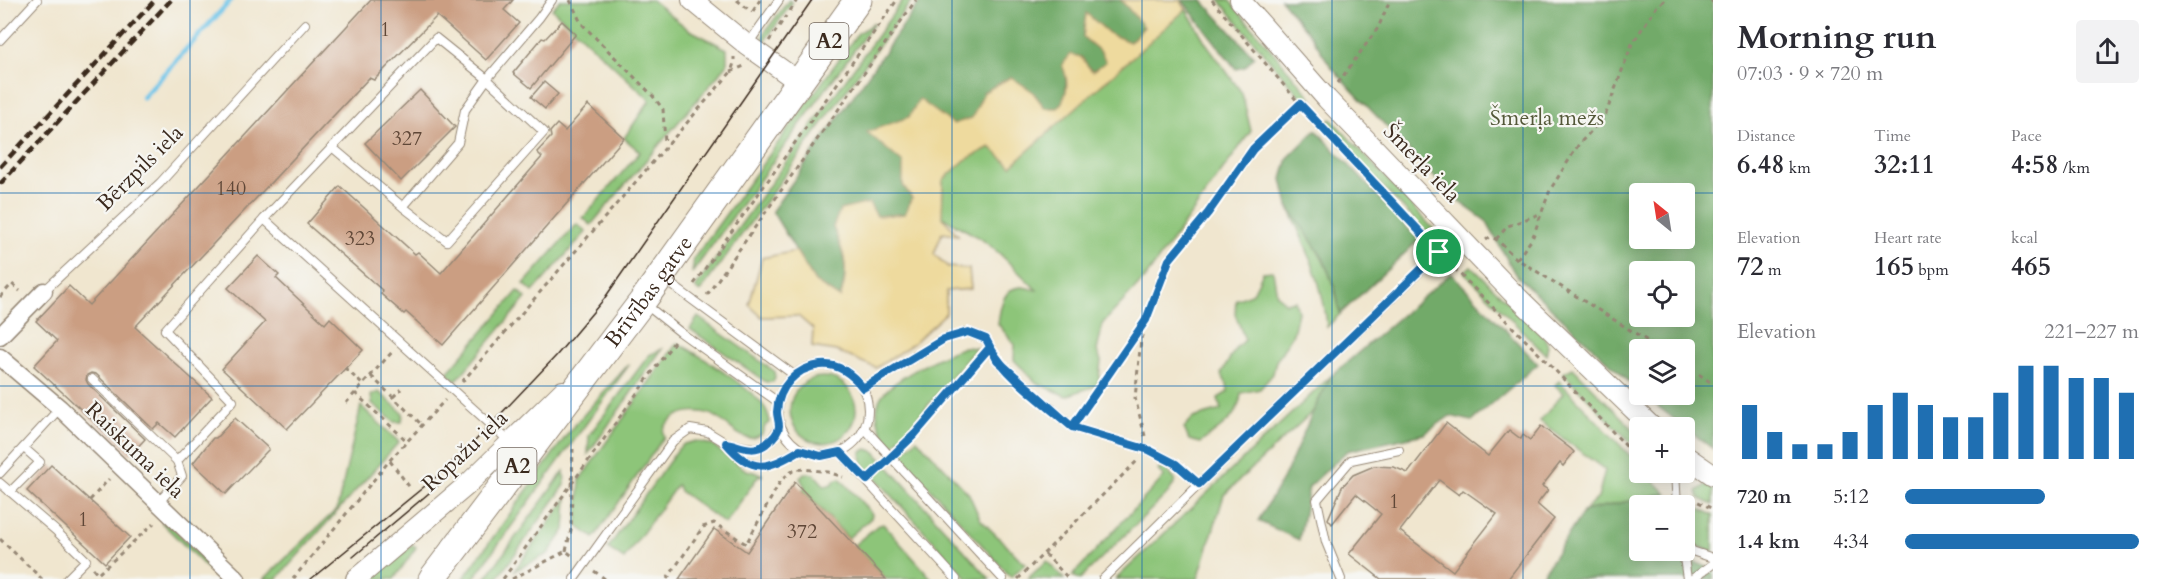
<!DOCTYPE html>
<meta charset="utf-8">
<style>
:root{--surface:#fff;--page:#f2f2f3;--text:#2b2b33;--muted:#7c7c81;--accent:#1f6fb2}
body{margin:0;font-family:Cardo,serif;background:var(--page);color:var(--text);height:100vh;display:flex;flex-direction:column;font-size:22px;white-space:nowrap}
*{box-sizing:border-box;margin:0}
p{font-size:20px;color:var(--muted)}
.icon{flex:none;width:33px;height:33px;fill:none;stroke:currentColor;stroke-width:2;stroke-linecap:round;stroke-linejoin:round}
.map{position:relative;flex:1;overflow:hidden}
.side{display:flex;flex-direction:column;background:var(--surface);width:450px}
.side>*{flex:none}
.needle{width:39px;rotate:330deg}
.controls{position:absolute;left:1629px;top:183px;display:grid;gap:12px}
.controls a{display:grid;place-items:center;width:66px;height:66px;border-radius:6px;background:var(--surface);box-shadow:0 3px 15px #0003;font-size:30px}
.pin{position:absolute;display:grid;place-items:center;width:51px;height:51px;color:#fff;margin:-26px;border:3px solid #fff;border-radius:50%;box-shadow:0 2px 6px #0007}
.round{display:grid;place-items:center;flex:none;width:63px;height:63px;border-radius:6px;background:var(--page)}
.summary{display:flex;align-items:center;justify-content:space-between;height:102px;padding:0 24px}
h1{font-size:33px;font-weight:600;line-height:45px}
.metrics{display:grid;grid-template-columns:repeat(3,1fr);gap:9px;height:102px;padding:6px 24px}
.metrics div{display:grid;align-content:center}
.metrics b{font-size:26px;font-weight:600}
.metrics small{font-size:16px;font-weight:400}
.metrics p{font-size:16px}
.chart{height:168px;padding:12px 24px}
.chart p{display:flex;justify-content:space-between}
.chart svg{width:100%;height:108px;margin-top:6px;stroke:var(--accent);stroke-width:6}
ul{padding:0 24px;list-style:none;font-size:20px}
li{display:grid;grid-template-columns:96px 72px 1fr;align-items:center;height:45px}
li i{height:15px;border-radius:8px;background:var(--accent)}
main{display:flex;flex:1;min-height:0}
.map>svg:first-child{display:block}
</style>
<main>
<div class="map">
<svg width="1713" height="579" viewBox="0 0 1713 579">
<rect width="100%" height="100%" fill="#f6f6f2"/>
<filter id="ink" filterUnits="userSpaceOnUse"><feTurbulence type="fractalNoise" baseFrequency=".0167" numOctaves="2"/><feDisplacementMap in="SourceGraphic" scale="12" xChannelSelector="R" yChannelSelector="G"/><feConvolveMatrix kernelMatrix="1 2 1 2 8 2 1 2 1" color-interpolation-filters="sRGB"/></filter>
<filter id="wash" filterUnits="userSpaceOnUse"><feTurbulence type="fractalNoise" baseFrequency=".008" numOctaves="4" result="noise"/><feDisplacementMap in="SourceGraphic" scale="24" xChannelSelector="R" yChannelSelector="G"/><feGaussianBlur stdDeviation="1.35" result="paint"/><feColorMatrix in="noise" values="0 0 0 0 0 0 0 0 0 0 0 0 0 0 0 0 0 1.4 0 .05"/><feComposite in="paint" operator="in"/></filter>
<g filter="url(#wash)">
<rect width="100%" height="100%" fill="#f0e6cf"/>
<g fill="#8dc579" stroke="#64784c" stroke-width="1.5">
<path d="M560,0h92l36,29 39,20v16l-136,160 -8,-7 57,-66 -16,-14 26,-38 -98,-91z"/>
<path d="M789,0l3,3 -28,39 -1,-6 2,-4z"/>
<path d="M903,0h9l-212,292 -5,-4z"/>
<path d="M1219,0h10l82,97 2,6 -4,4z"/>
<path d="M1186,9l20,34 36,50 9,38 -106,147 -42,45 -6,28 4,10 -3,24 -32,11 -29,-13 -23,-23 1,-15 -17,-21c2,-15 4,-37 24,-37 5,0 11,3 15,3l-38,-37 -19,-15 -38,-21 1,-37 22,-20 25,-13 21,19z"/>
<path d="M874,23l-182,250 2,-15 164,-225z"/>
<path d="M1331,119l109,117 -4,6 -112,-116z"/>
<path d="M1288,206c26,38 45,62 52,108l-13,13c-3,-42 -22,-83 -39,-121z"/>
<path d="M577,224l9,8 -53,60 -9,-8z"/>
<path d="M1471,266l73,71 4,8 -2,10 -82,-83z"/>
<path d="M1273,271l4,24 9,8 9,-2 3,11 -5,22 -17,27 -3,13 -13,15 -19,4c-1,25 -23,36 -41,50l-11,-3 -5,-12 9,-10 28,-8 -3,-12 10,-6 -1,-8 -6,-10 15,-26 9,-8 -10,-26 1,-14 17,-7 10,-21z"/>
<path d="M518,291l8,7 -70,83 -9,-8z"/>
<path d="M698,317l76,54 1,7 -2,4h-7l-76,-53z"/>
<path d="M677,343c20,10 77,47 88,65 3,4 4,9 5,14l-5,4 -3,8c-4,2 -8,5 -13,4 -11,-1 -22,-14 -31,-20 -14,-9 -36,-9 -48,3 -6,5 -8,9 -6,16l-70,101 -17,-12 3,-47z"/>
<path d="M964,347l12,1 -83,99c-11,-12 -20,-29 -14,-46 7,-20 66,-47 85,-54z"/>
<path d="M662,349l-74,105 1,-19 60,-80z"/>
<path d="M628,365h1l-156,214h-10l108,-150z"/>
<path d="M1573,368l66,67v16l-76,-78z"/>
<path d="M1331,376l-18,35 -89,84 -26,84h-82z"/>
<circle cx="823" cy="410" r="33"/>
<path d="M1559,381l80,84 1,7 6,1 20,20 -82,18 14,-13 7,-28 -65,-49 23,-28 -8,-8z"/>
<path d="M379,392l24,21 -1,9h-8l-22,-19 -1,-8z"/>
<path d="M361,406l38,36 -122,137h-13l73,-70z"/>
<path d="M917,439l52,55 11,25 45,45 -14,13 -111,-122z"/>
<path d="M696,441l16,4 34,25 16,4v2l-3,-1 -34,49 -45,-33 -3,-6 -53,74 -16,-11 70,-99 6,-5z"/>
<path d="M867,449l8,3 115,127h-22l-106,-116 -1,-11z"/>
<path d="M1164,467l12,14 -8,12 -88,86 -8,-3 92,-99 -6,-7z"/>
<path d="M564,471l1,14 -68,94h-12z"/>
<path d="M804,473l10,1 11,12 8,-2 1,-4 6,-2 32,36 -1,4 -23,20 -45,-48 2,-3 -5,-9z"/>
<path d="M1706,485l7,4v16l-14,-7 -2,-7z"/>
<path d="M567,498l-2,32 -17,24 -34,17z"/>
<path d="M1689,503l24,12v36l-17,-5c-8,-15 -14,-27 -7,-43z"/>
<path d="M168,522l55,57h-5l-56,-56z"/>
<path d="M883,524l49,55h-46l-32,-34 23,-19z"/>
<path d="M413,545l3,2 -1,2 -21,30h-25z"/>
<path d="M1047,561l17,18h-37z"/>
</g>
<g fill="#72aa69" stroke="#566a44" stroke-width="1.5" fill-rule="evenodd">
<path d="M921,0h200l23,26 -14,17 -20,-9 -24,-20 -3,23 18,15 6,10 -15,9 -11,-14 -15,17v23l-8,11h-13l-13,-17 -48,1 -11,26 -19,6 -45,-7 -41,15 35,31v22l9,13 -7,16 -28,2 -44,11c12,28 16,42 7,71l-25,-16 -43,-71z"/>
<path d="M1182,0h20l52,57 -9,10 -9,2z"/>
<path d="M1281,0h432v449l-70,-54 41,-1v-44h-44l-1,41 -124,-117 -29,-53 -31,-22 -105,-111 -20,-23 -18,-28zM1640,194h44v44h-44zM1640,272h44v44h-44z"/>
<path d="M1316,130l103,110 -79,74 -4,-23 -13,-33 -35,-52 -6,-27 6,-21z"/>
<path d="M1451,273l87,91 -66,57 -22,-5 -26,18 -77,17 -38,36 -10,53 -41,-19 29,-50 23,-53 21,-42z"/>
<path d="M1666,493l3,12 -29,1v44h44l1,-3 8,15 20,6v11h-174l45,-68z"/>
</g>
<path fill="#eeda9e" stroke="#94825e" stroke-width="1.5" d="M1121,0h59l6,9 -175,157 -21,-19 -25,13 -22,20 -1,37 16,18 -16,-2 -8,21 14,13 21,2 2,20 -25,2v22l-32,30 -38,25 -40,-17 -24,-4 1,-18 -15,-13 -36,1 -13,-12 13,-47 34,-7 19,31 25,16c10,-28 5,-44 -7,-71l7,-17 29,-7 8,13 28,-2 7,-16 -9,-13v-22l-36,-31 42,-15 10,-18 34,25 19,-6 12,-26 27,-15 21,14 13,17h13c10,-13 11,-28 4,-43l9,-11 10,3 11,14 14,-9 -5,-10 -18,-15 3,-24 24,21 20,8 14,-15z"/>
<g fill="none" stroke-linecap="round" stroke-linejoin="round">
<path stroke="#6bc4e9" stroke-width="5" d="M143,97l88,-97"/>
</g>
<g id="blocks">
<g fill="#cb9e82" fill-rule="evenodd">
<path d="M371,0h142l-9,10 15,13 -33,37 -49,-44 -63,64 -5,-2 -234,249 77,70 -37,40 -16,-14 -6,6 -57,-55 -5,-1 -4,2 -1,5 2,4 57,55 -15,16 -96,-89 23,-25 -21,-20 33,-35 20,19z"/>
<path d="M562,21l14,13 -45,54 -18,-15 29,-35 3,1z"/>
<path d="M544,82l14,12 -13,15 -14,-12z"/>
<path d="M420,90l35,37 -54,54 -36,-38z"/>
<path d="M588,105l36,33 -181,207 -37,-33 -2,2 -23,-20 2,-3 -76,-67 33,-38 75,68 3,-2 23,21 101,-116 -5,-5 14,-15 -1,-5 7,-8 8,7z"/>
<path d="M258,256l21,19 -3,3 49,46 5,-6 33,32 -76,79 -65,-60 43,-47 -37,-34z"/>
<path d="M235,418l34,31 -43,45 -33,-31 20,-25h3z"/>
<path d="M1446,423l42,33 21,-26 12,9 2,-4 7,5 11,-14 30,23 3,3 -11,14 -3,-3 -18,23 6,4 -11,14 17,15 -46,60h-127l-32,-25 32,-40 -25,-20 -24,30 -4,-5 14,-32 11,-12 21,-9 20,1 14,6zM1439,480l20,15 4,-5 34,24 -44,57 -53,-40z"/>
<path d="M51,465l79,72 -25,26 -78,-72z"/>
<path d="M795,482l91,97h-207l35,-50 33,23z"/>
</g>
</g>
</g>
<g filter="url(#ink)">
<use href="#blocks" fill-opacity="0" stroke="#968876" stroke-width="1.5"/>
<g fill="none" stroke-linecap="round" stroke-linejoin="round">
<defs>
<g id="service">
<path d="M0,40l37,-40"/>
<path d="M748,44l31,-44"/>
<path d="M332,147l71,60 55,-64 7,-33 22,-31 57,53 -97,109 -44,-34"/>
<path d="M264,219l172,-181 51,41 52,-61 13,-18"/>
<path d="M664,279l130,96"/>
<path d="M44,291l116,-108 145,-159"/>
<path d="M645,304l35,28 98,70"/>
<circle cx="823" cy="410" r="45"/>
<path d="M92,379l85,82 56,-60 -68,-71 99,-111 246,223"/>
<path d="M863,388l81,-49 24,-7 18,7 11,21 75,67 77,23 27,14 23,20"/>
<path d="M779,427c-14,29 -27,21 -53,16 26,31 41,26 73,7"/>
<path d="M865,429l138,150"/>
<path d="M840,452l116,127"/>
<path d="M1675,472l2,34"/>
<path d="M0,473l60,-65"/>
<path d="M0,483l55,47 31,30 -19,19"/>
<path d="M10,492l30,-30 -16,-14"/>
<path d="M158,503l24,-27 -5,-15"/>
<path d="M1684,537l8,14 21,7"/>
<path d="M1683,550l4,29"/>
<path d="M574,579l99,-138 17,-12 18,3 18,11"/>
<path d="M1103,579l174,-171 180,-172"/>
<path d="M1341,579l-15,-37 -9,-42 34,-40 48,-10"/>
<path d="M1692,579l21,-15"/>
</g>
<g id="minor">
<path d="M0,336l44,-45"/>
<path d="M0,357l60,51 177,171"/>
</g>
<g id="tertiary">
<path d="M692,0l55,45 52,37"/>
<path d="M1240,0l87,99 185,193 141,136"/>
<path d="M1684,455l29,20"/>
<path d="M356,579l111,-94 96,-94"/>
</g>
<g id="trunk">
<path id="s1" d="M432,579l210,-277 216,-302"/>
</g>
</defs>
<use href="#service" stroke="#968876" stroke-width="10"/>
<use href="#minor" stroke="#968876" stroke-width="19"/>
<use href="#tertiary" stroke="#968876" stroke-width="22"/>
<use href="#trunk" stroke="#968876" stroke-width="29"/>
<g stroke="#968876" stroke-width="3" stroke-dasharray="4.5 4.5" stroke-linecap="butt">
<path d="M570,0l11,23 71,72 11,14 2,35"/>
<path d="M737,0l15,12"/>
<path d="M1212,0l97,115 122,129"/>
<path d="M1711,0l2,3"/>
<path d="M753,11l7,-11"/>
<path d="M790,11l7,-11"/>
<path d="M769,41l17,-25"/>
<path d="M731,72l13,-6"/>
<path d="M1338,83l40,-55 12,-28"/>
<path d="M1496,239l12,-13 34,-13"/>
<path d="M1486,240l4,-3 6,2 21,20 145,91"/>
<path d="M1517,259l15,-20 18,-49 29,-46 26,-28 27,-72 25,-38 8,-6"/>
<path d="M1448,262l106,107 86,92"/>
<path d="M694,284l203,-284"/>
<path d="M707,295l209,-295"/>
<path d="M0,297l12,-13 8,7"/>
<path d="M1684,364l29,20"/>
<path d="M345,368l18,17"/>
<path d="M371,376l51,49"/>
<path d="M462,382l269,-310 3,-9v-6"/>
<path d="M355,393l52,48"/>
<path d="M393,397l8,-8"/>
<path d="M346,403l47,-52"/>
<path d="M1080,416l64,-94"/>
<path d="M1145,436l-10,-38 6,-59 5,-19 23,-60 38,-47 46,-64 47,-45"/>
<path d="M900,449l81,-91"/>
<path d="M390,461l21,28"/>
<path d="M1650,472l13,12"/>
<path d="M1690,498l23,11"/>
<path d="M90,500l19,-21"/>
<path d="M0,539l42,40"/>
<path d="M566,551l5,-21 2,-81"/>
<path d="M1045,554l24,25"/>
<path d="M93,568l5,6 56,-51"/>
<path d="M594,571l11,8"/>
<path d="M293,579l97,-119 55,-60"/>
<path d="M503,579l171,-237"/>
<path d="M512,579l54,-28 8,6"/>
<path d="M667,579l36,-52 11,-4 32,21 35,-64 13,-10 10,-1 24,3 15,5"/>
<path d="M1018,579l121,-120"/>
</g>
<use href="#service" stroke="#fff" stroke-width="8"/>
<use href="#minor" stroke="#fff" stroke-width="16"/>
<use href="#tertiary" stroke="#fff" stroke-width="20"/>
<use href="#trunk" stroke="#fff" stroke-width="27"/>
<g stroke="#3b2a1e" stroke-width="1.5">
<path d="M353,557l101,-85"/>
<path d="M311,579l125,-102 39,-36 81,-85 48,-57 208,-299"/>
</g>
<g stroke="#3b2a1e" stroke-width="4.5" stroke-dasharray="9 4.5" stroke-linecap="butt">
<path d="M0,167l155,-167"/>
<path d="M0,184l171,-184"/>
</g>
</g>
</g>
<g fill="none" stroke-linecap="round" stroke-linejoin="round" filter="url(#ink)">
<defs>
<path id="route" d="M1439,252l-240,232 -23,-20 -27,-14 -77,-23 -75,-67 -11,-21 -18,-7 -24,7 -81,49c-10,-13 -24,-25 -43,-23 -24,3 -42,22 -43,47 0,5 2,9 2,14 0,7 -8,14 -13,18 -14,10 -26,1 -40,-1 26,31 41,27 74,7l21,6 19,-4 27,28 48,-46 75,-87c17,31 56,57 82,80l74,-107 23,-60 39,-47 45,-64 47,-45 139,148"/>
</defs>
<use href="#route" stroke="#fff" stroke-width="12"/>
<use href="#route" stroke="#1f6fb2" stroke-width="8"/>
</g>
<path fill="none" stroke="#1f6fb2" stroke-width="1.5" stroke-opacity="0.55" d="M190,0v579M381,0v579M571,0v579M761,0v579M952,0v579M1142,0v579M1332,0v579M1523,0v579M0,193h1713M0,386h1640M1684,386h29"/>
<g text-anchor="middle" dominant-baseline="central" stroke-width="4.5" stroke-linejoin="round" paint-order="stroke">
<g font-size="20" fill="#5f4737">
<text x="385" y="29">1</text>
<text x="407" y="138">327</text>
<text x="231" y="188">140</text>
<text x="360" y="238">323</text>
<text x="1394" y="501">1</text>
<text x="83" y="519">1</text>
<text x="802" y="531">372</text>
</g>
<g fill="#f6f6f2" stroke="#73675e" stroke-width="1.5">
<rect x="809.5" y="23" width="39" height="36" rx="4.5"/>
<rect x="497.5" y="448" width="39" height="36" rx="4.5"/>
</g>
<g font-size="21" font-weight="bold" fill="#3b2a1e">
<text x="829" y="41">A2</text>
<text x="517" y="466">A2</text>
</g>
<g font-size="22" fill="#545839" stroke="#f6f6f2">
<text x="1547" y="118">Šmerļa mežs</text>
</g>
<g font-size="22" fill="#3b2a1e" stroke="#f6f6f2">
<text transform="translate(1422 163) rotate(46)">Šmerļa iela</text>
<text transform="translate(140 168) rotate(-45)">Bērzpils iela</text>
<text stroke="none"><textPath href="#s1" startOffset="360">Brīvības gatve</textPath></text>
<text transform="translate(135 450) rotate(44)">Raiskuma iela</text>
<text transform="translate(465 451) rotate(-43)">Ropažu iela</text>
</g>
</g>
</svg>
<div class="controls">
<a><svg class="needle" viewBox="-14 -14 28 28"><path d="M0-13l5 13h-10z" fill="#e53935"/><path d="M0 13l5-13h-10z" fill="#7c7c81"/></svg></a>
<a><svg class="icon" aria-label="locate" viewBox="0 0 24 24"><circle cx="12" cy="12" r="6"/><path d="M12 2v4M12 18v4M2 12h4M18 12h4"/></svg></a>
<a><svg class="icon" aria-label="layers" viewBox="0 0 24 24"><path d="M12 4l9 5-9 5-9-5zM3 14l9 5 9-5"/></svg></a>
<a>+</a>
<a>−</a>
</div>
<div class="pin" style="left:1439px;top:252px;background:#1e9e55"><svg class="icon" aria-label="arrive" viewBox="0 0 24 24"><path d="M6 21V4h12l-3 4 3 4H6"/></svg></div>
</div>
<section class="side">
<div class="summary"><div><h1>Morning run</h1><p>07:03 · 9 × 720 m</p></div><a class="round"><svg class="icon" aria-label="share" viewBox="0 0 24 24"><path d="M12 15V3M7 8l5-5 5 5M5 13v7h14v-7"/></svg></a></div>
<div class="metrics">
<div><p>Distance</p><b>6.48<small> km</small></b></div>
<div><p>Time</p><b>32:11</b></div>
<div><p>Pace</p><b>4:58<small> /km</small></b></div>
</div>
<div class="metrics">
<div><p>Elevation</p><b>72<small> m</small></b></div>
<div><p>Heart rate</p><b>165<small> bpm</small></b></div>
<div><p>kcal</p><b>465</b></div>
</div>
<div class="chart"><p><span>Elevation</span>221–227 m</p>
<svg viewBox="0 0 160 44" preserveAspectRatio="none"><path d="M5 44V22M15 44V33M25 44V38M35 44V38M45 44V33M55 44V22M65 44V17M75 44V22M85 44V27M95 44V27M105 44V17M115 44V6M125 44V6M135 44V11M145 44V11M155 44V17"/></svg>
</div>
<ul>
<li><b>720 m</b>5:12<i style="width:60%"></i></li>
<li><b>1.4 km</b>4:34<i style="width:100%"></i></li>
</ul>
</section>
</main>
